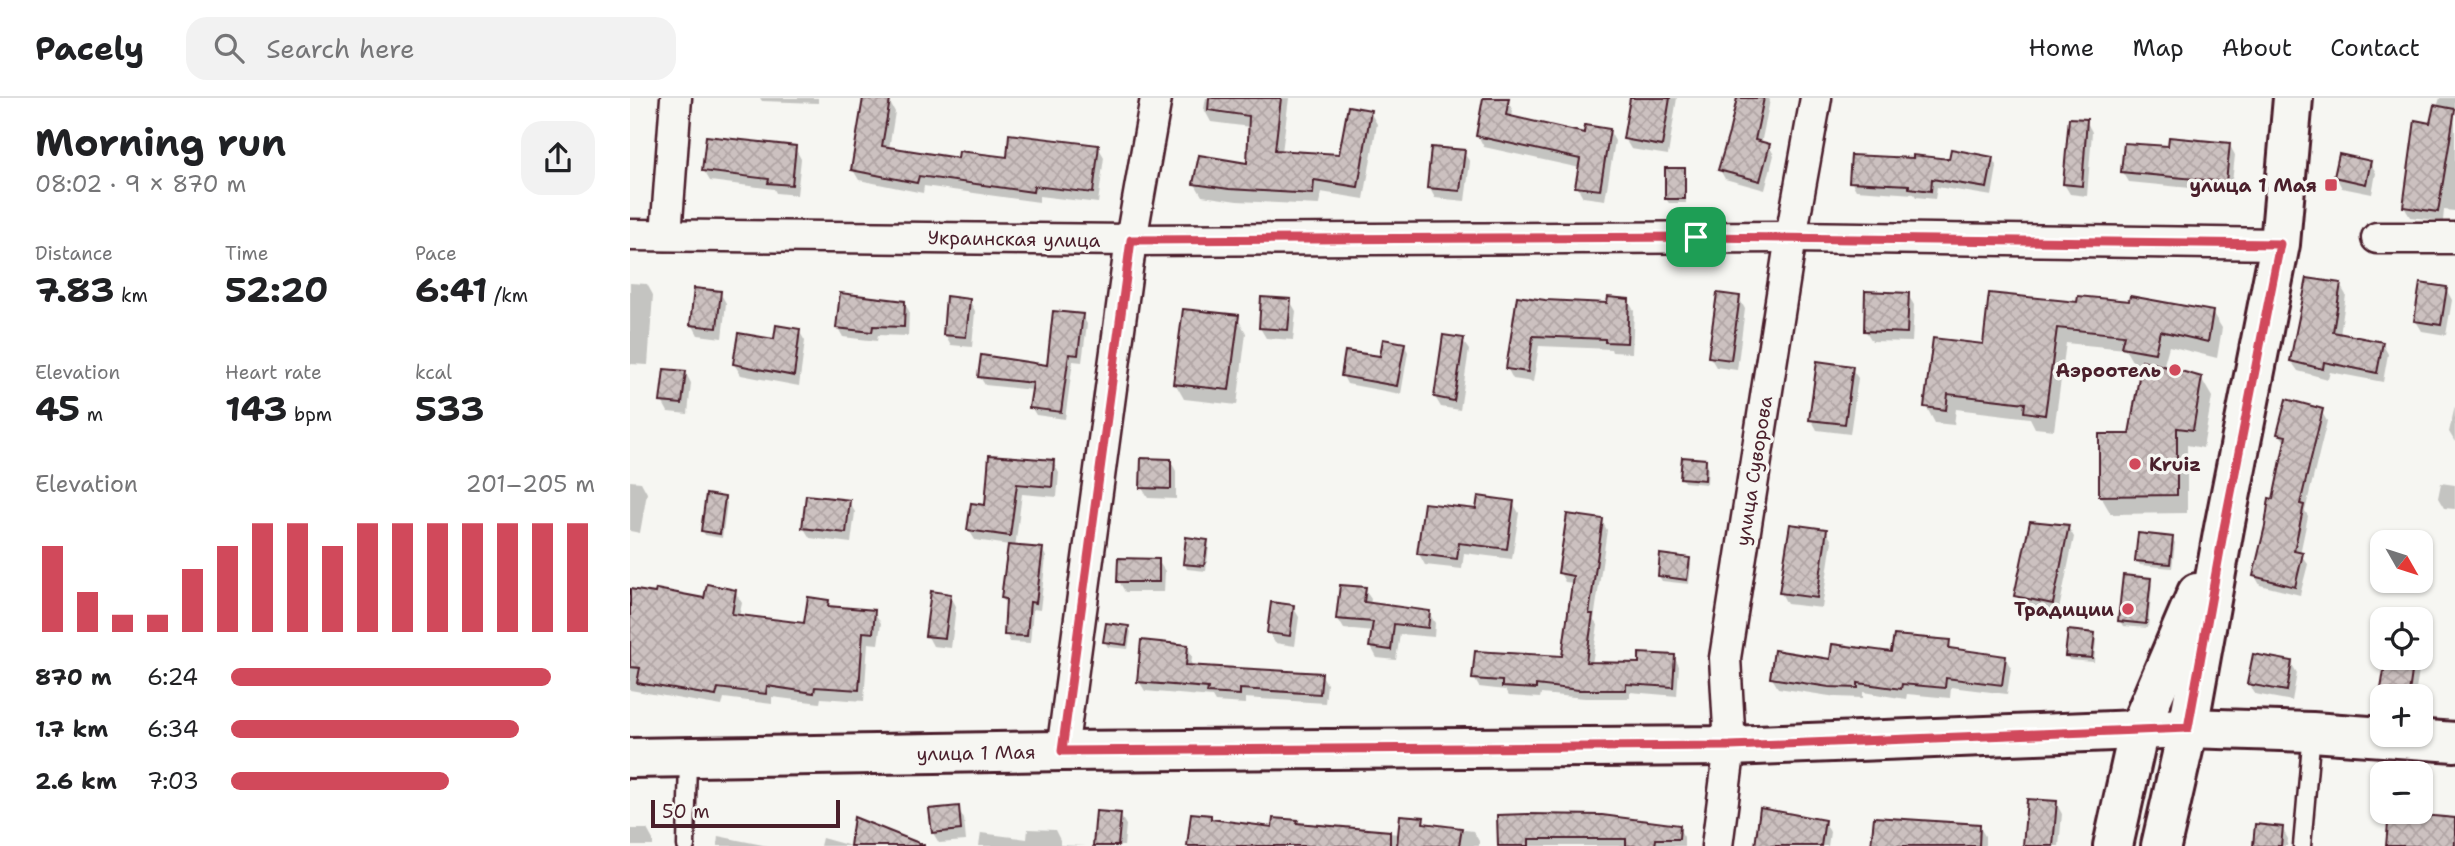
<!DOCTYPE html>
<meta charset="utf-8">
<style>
:root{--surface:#fff;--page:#f2f2f2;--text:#202124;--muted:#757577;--line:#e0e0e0;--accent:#d1495b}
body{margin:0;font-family:"Shantell Sans",sans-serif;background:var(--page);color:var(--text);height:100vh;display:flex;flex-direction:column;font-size:26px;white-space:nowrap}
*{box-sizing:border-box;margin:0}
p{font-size:23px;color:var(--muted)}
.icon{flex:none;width:38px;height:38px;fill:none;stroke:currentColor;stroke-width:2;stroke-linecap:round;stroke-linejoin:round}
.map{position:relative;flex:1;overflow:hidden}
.sheet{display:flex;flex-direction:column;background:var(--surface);width:630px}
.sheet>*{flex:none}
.needle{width:46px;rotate:129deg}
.buttons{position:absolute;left:1740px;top:432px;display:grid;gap:14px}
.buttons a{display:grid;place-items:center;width:63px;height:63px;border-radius:14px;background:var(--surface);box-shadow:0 2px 5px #0004;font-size:35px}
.scale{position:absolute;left:21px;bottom:18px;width:189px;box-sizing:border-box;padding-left:7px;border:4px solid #4a1f2b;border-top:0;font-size:19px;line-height:24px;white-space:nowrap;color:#4a1f2b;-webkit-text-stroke:5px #f6f6f2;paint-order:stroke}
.pin{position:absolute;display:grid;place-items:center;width:60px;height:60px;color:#fff;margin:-30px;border-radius:14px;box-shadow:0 4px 10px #0006}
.round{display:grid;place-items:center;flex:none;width:74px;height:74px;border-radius:21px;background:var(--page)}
.head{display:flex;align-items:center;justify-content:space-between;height:119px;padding:0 35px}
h1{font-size:38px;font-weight:700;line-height:52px}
.metrics{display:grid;grid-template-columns:repeat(3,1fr);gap:10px;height:119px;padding:7px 35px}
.metrics div{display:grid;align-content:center}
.metrics b{font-size:35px;font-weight:700}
.metrics small{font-size:19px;font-weight:400}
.metrics p{font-size:19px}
.chart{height:196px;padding:14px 35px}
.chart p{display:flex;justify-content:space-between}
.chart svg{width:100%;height:126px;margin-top:7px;stroke:var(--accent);stroke-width:6}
ul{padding:0 35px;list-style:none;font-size:23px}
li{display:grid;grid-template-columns:112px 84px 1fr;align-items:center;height:52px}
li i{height:18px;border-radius:9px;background:var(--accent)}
header{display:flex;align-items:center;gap:42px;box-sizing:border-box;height:98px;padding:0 35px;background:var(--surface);border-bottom:2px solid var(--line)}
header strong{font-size:33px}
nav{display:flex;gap:38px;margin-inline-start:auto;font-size:24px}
.search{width:490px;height:63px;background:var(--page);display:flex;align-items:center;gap:18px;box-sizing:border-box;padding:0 24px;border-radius:21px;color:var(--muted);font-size:26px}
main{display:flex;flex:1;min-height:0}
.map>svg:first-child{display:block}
</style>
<header>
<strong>Pacely</strong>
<div class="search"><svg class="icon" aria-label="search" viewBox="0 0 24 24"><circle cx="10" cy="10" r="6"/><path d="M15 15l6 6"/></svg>Search here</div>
<nav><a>Home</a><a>Map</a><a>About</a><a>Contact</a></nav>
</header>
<main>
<section class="sheet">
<div class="head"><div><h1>Morning run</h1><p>08:02 · 9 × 870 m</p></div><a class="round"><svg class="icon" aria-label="share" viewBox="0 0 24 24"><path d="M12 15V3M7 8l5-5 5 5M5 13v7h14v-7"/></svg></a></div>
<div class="metrics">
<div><p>Distance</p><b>7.83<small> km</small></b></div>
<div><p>Time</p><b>52:20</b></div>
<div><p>Pace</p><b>6:41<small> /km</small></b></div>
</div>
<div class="metrics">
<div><p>Elevation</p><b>45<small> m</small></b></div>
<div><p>Heart rate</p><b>143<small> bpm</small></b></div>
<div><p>kcal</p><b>533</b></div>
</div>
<div class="chart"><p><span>Elevation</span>201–205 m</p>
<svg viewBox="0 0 160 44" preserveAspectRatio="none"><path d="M5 44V14M15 44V30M25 44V38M35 44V38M45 44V22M55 44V14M65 44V6M75 44V6M85 44V14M95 44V6M105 44V6M115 44V6M125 44V6M135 44V6M145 44V6M155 44V6"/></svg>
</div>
<ul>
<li><b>870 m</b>6:24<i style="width:88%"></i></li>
<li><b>1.7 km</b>6:34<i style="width:79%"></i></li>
<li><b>2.6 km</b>7:03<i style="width:60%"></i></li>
</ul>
</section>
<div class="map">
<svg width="1825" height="748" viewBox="0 0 1825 748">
<defs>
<pattern id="building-cross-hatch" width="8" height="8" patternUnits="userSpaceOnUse" patternTransform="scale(1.75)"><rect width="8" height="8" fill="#ccc1c0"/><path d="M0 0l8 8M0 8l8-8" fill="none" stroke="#b1a5a5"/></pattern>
</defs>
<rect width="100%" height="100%" fill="#f6f6f2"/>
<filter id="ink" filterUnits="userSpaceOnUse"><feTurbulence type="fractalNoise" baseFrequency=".0143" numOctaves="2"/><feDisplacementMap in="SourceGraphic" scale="14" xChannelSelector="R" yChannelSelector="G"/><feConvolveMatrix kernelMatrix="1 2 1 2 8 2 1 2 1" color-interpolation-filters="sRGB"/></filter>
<g filter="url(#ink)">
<g fill="#0003">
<path d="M130,0h58v5l-56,-2z"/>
<path d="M235,0l24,3 6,11 -6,37 71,11 48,-1 90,-12 6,10 -6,46 -59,-7v6l-115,-16 -1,7 -64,-13 -6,-10z"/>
<path d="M576,0h83l-7,54 59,4 29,-44 7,12 -13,75 -43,-7 -2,13 -82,-4 -35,-5 -7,-12 54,-19 1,-38 -39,-5 -7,-13z"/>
<path d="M855,0l22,2 6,11 -1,7 73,17 24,-5 6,11 -10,59 -22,-3 -6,-11 3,-18 -96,-21 -6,-11z"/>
<path d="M1002,0h45l-9,57 -37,-6 -6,-10z"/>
<path d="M1108,0h30l2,2 -9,44 8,2 5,9 -9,35 -40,-11 -5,-9z"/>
<path d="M1810,0h15v113l-11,-1 -1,11 -33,-4 -6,-10z"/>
<path d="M1456,23l6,11 -5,64 -17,-2 -6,-10z"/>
<path d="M1599,46l6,11 -4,37 -102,-10 -6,-10 46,-24z"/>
<path d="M165,50l6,11 -4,36 -21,-2 -2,-4 -64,-8 -6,-10z"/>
<path d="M833,54l7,10 -5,39 -30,-3 -6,-11z"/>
<path d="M1362,60l5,9 -5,29 -55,-9 -2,12 -19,-2 -2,-3 -58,-4 -5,-9 99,-20z"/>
<path d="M1740,64l6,11 -4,21 -30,-6 -6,-11z"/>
<path d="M1054,72l2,5v28h-17l-3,-4z"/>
<path d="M0,185l17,1 6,11 -5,70 -18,-1z"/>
<path d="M1710,187l6,10 -6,40 42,8 6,11 -5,28 -53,-10 -2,7 -30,-8 -7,-10z"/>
<path d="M1816,191l6,11 -6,35 -24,-4 -6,-10z"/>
<path d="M90,195l6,10 -4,35 -24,-3 -6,-11z"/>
<path d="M1278,197l6,10 -2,37 -40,-1 -7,-11z"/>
<path d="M1109,200l6,11 -8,61 -21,-3 -6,-10z"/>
<path d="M339,202l6,11 -3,36 -21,-2 -6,-11z"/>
<path d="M998,202l6,11 -2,42 -20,-1 -1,-3 -72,-3 -6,36 -20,-3 -6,-11 38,-66 64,3z"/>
<path d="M660,203l6,10 -3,29 -27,-2 -6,-10z"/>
<path d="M274,204l5,9 -1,25 -30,-1 -1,6 -34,-4 -5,-9z"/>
<path d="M1449,206l133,8 10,16 -5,30 -48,-12 -6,22 38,10 11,19 -9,51 -16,-3v68l-76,1 -11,-19 31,-59 12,-71 -10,-2 -8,-14 -59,-6 -12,87 -19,-2 -5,-10 -74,-9 -2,16 -19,-2 -9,-17 58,-60z"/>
<path d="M452,218l5,8 -5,38 -9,-1 -8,58 -29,-4 -5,-8 2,-17 -48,-5 -5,-8 69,-10z"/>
<path d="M607,219l9,16 -9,72 -53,-6 -9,-16z"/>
<path d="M169,233l6,10 -6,45 -58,-11 -7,-11z"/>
<path d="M832,242l7,10 -9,60 -19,-3 -6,-10z"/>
<path d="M774,246l4,8 -7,42 -54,-10 -4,-8z"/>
<path d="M1221,270l7,10 -8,56 -33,-4 -6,-11z"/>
<path d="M55,274l6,11 -3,31 -20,-2 -6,-11z"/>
<path d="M1825,308v36l-6,-10z"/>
<path d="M1691,313l6,10 -22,90 3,5 -8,38 8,10 -8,31 -40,-10 -5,-9 20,-75 12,-57 -8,-10z"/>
<path d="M360,359l63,5 6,11 -2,24 -35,-3 -7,54 27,1 4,8 -6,53 -7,-1 -3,34 -20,-1 -4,-8 1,-29 -5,-7 7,-53 -34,-5 -6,-10 18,-23z"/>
<path d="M540,362l6,11v28l-28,-1 -6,-10z"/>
<path d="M1075,362l3,5 -1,19 -23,-2 -2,-4z"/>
<path d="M0,383l11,1 6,11 -7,40 -10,-2z"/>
<path d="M1811,385l14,2v24l-11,-1 -6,-10z"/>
<path d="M94,401l3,4 -5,35 -17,-3 -2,-4z"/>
<path d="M218,403l7,11 -4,31 -41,-5 -7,-11z"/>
<path d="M883,405l6,10 -7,46 -48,-6 -2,16 -37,-4 -6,-11 59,-44z"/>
<path d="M972,423l5,9 -13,90 4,5 -6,39h48l34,-7 5,9 -2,30 -47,-4v6h-45l-44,-4 -1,4 -31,-2 -4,-6 -26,-3 -5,-9 89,-21 11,-74 -9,-1 -5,-9z"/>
<path d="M1438,429l6,10 -16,77 -36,-8 -6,-11z"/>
<path d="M1196,433l6,10 -10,67 -35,-4 -6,-11z"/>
<path d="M1542,441l3,4 -3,25 -32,-3 -3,-5z"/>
<path d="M576,443l3,5 -3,25 -19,-2 -2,-5z"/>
<path d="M1059,461l2,5 -2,20 -27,-3 -3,-5z"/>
<path d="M528,463l7,10 -1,21h-39l-6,-11z"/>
<path d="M1520,482l2,5 -4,43 -25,-2 -3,-5z"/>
<path d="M734,491l7,10 -1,5 59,9 6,10 -1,14 -34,-3 -4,26 -19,-2 -6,-11 2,-15 -29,-3 -6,-10z"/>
<path d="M0,493l75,9 30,-8 7,11 -3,14 66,8 23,-23 3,6 43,4 7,11 -3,21 -10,-1 -4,58 -43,-3 -1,5 -48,-6v7l-48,-6 -2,8 -92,-16z"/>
<path d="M320,497l6,11 -5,42 -18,-2 -6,-11z"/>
<path d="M663,509l6,10 -4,29 -20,-3 -6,-10z"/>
<path d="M498,530l3,4 -3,17 -20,-2 -3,-5z"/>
<path d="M1464,537l2,5 -2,22 -25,-2 -2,-5z"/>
<path d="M1319,544l4,8 52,7 6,11 -4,26 -56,-7 -1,11 -43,-4 -1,5 -43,-7v6l-27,-1 -58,-9 -6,-10 60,-17 61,-7z"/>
<path d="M557,548l5,10 -1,11 130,7 6,10 -2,19 -80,-5v6l-30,-2 -3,-5 -67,-6 -6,-10z"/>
<path d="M1757,560l26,2 6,11 -4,25h-28l-4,-8z"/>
<path d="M1661,565l6,10 -5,28 -37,-7 -6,-11z"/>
<path d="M1426,705l6,11 -3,32h-35z"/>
<path d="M328,710l6,11 2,22 -27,2 -6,-10z"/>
<path d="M490,717l6,10 -2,21h-29z"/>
<path d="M580,719l3,4 60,8 24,-8 2,4 101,9 23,-15 3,6 47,6 6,10v5h-290z"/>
<path d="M1194,723l6,11 -2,14h-72z"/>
<path d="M1349,728l6,10v10h-112z"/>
<path d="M1048,729l6,10v9h-180l-5,-8z"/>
<path d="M1652,730l6,11 -1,7h-33z"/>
<path d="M0,731h17l6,11v6h-23z"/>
<path d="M398,731l27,1 5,10v5l27,1h-108l2,-13 46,6z"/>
<path d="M88,738l50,10h-51z"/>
<path d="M192,740l29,8h-31z"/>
</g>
<g fill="url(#building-cross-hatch)" stroke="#4a1f2b" stroke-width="2">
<path d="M233,0l27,2 -8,46 76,12 1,-7 48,6 2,-23 90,11 -6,48 -59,-7 -1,6 -114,-16 -2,7 -66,-13z"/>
<path d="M579,0h72l-6,52 64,4 9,-48 23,4 -13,77 -44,-7 -1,14 -84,-5 -36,-5 6,-29 48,8 2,-47 -41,-6z"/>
<path d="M853,0h26l-3,17 78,18 1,-8 25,4 -10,61 -25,-3 5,-28 -104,-23z"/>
<path d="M1000,0h40l-8,48 -39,-7z"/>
<path d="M1107,0h27l-9,42 15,4 -10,37 -42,-11 11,-37z"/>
<path d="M1804,7l21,4 -17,103 -35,-5 12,-87 15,3z"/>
<path d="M1439,20l18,1 -5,67 -19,-2z"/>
<path d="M76,38l90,10 -4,39 -24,-2 1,-4 -67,-8z"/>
<path d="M1539,39l61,6 -4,39 -105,-10 3,-29 44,3z"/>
<path d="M801,49l34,3 -5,41 -33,-3z"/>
<path d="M1321,51l42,8 -6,31 -55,-9 -1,12 -22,-3v-3l-60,-3 2,-27 62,3v-3l36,4z"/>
<path d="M1709,56l32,7 -5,23 -32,-7z"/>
<rect x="1035" y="70" width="20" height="31"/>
<path d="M1677,180l34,5 -8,49 50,10 -6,31 -53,-11 -1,7 -33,-8z"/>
<path d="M1790,185l27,4 -6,38 -27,-4z"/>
<path d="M64,190l27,3 -4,37 -27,-3z"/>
<path d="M1235,193l44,2 -2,40 -43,-2z"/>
<path d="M210,195l65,8 -1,26 -31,-1 -1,6 -36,-4z"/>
<path d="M1087,195l23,3 -9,64 -23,-3z"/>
<path d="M1359,195l88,9 1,-6 51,5 1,-5 83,15 -5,31 -48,-11 -5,22 -34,-6 3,-12 -67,-7 -12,87 -21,-3 1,-9 -77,-9 -2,16 -22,-3 9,-69 50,6z"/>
<path d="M316,198l24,3 -4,38 -23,-2z"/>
<path d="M887,198l28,4 62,3 1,-6 21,2 -2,44 -22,-1v-3l-72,-3 -5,36 -22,-3z"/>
<path d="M631,199l30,2 -3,31 -29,-2z"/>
<path d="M553,211l56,6 -10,75 -56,-6z"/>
<path d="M423,213l30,3 -5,41 -9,-1 -8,58 -32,-4 4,-25 -55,-6 3,-22 66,10z"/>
<path d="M146,227l24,4 -6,47 -61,-12 5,-31 36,6z"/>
<path d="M813,237l21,3 -10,63 -20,-4z"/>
<path d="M753,241l22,4 -8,43 -56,-10 4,-25 35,5z"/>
<path d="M1512,262l60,17 -9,53 -16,-2v67l-78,1v-62h30z"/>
<path d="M1187,263l36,5 -8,58 -36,-4z"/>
<path d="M34,271l22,2 -4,33 -22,-2z"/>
<path d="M1656,301l37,10 -23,95 4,1 -10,46 9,2 -8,34 -42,-11 12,-50 4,-28 4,1 13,-63 -9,-2z"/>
<path d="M359,357l65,5 -2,27 -35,-3 -7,52 -43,-6 4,-27 14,2z"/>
<path d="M1052,359l24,2 -1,21 -25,-2z"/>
<path d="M511,360l30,1v30l-31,-1z"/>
<path d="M76,396l19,3 -5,37 -19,-3z"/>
<path d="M176,397l44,5 -4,33 -44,-5z"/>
<path d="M848,398l36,5 -7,48 -48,-6 -2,16 -40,-5 7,-51 52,6z"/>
<path d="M937,416l36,5 -14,95h4l-7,48 53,1v-10l36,2 -2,32 -47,-3v6h-47l-43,-5v4l-34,-2v-6l-30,-2 3,-28 87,5 11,-80 -15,-3z"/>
<path d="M1400,423l39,4 -16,79 -39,-8z"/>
<path d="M1160,426l37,5 -10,69 -38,-5z"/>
<path d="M1508,435l35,4 -3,27 -35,-3z"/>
<path d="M556,439l22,3 -4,26 -21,-2z"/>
<path d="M378,447l35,3 -7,55 -6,-1 -3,34 -23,-1 2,-36 -5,-1z"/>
<path d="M1030,456l30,4 -3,22 -29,-4z"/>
<path d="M488,460l41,1v23h-42z"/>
<path d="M1493,477l28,3 -5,46 -28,-3z"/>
<path d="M77,486l29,6 -4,24 72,9 4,-26 21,3 -1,6 47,4 -2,23 -10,-1 -4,58 -44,-3 -1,6 -47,-7 -1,8 -48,-6 -2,8 -79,-13 3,-15 -10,-1v-78l25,4 1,-4 48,9z"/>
<path d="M710,487l26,2 -2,15 66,9 -2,17 -34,-4 -3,26 -22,-3 4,-25 -37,-3z"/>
<path d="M301,493l20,3 -6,44 -20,-2z"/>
<path d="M641,504l23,3 -4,31 -23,-3z"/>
<path d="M476,525l23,3 -3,19 -23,-3z"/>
<path d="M1438,532l27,3 -3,25 -27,-2z"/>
<path d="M1264,537l56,5 -1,8 57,8 -4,29 -56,-7 -1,10 -43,-4 -1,5 -43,-6v5l-29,-1 -59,-9 4,-28 56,9 2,-15 59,8z"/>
<path d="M511,542l47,5 -2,20 136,8 -2,21 -80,-5v6l-33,-2 1,-5 -71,-6z"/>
<path d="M1623,556l39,7 -5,30 -40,-7z"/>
<path d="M1756,560h28l-5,35 -28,-4z"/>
<path d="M1397,701l30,2 -4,45h-30z"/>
<path d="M329,708l2,24 -29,3 -3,-24z"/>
<path d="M1130,710l65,12 -4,26h-66z"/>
<path d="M466,713l25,2 -3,33h-25z"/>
<path d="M1759,714l66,6v28h-69z"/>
<path d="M561,715l20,2v4l61,8 1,-9 25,2 -1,3 93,8v15h-203z"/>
<path d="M898,716l74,1 78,10 -1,14h-23l-1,7h-29v-7h-97v7h-31l-1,-31z"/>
<path d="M770,717l24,2 -1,6 39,5 -3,18h-62z"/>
<path d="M224,719l70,28v1h-74z"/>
<path d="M1244,719l106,7 -1,22h-108z"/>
<path d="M1625,726l28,3 -2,19h-28z"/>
</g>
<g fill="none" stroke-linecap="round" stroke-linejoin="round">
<defs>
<g id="lane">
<path d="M56,748l2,-89"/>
<path d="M1672,748l10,-114"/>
</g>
<g id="street">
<path d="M0,137l501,5 660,-3 489,7"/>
<path d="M36,137l10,-137"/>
<path d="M1747,140h78"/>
<path d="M432,653l69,-511 25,-142"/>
<path d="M1087,748l13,-100 -5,-88 66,-421 25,-139"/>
</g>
<g id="secondary">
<path d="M0,660l432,-7 668,-5 458,-18 124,4 143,10"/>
<path d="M1483,748l26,-117 58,-136"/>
<path d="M1531,748l27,-118 36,-200 56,-284 13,-146"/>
</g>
</defs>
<use href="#lane" stroke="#4a1f2b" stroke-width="21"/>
<use href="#street" stroke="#4a1f2b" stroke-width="35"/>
<use href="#secondary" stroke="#4a1f2b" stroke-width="44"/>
<use href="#lane" stroke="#f6f6f2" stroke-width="16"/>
<use href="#street" stroke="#f6f6f2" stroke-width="30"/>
<use href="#secondary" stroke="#f6f6f2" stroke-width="38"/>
</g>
</g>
<g fill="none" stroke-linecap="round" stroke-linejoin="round" filter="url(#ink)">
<defs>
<path id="route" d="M1066,139l584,7 -56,284 -36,200 -458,18 -668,5 69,-511z"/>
</defs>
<use href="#route" stroke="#fff" stroke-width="14"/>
<use href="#route" stroke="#d1495b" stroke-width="9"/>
</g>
<g fill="#d1495b" stroke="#f6f6f2" stroke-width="2.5">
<rect x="1694" y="80" width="14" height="14" rx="3.5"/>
<circle cx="1545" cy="272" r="7"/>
<circle cx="1505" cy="366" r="7"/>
<circle cx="1498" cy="511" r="7"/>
</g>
<g text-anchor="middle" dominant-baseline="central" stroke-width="7" stroke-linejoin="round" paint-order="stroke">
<g font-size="19" font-weight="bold" fill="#4a1f2b" stroke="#f6f6f2" text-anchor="end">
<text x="1687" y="87">улица 1 Мая</text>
<text x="1531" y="272">Аэроотель</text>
<text x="1519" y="366" text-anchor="start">Kruiz</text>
<text x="1484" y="511">Традиции</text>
</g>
<g font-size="19" fill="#4a1f2b" stroke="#f6f6f2">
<text transform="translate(384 141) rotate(1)">Украинская улица</text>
<text transform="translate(1124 373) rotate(-81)">улица Суворова</text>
<text transform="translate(346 655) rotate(-1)">улица 1 Мая</text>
</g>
</g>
</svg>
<div class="buttons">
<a><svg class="needle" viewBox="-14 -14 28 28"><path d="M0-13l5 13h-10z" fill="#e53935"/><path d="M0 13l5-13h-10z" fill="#757577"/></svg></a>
<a><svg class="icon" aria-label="locate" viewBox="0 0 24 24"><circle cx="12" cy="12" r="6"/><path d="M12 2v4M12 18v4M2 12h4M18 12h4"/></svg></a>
<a>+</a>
<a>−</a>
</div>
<div class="scale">50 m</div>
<div class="pin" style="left:1066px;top:139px;background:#1e9e55"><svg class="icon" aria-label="arrive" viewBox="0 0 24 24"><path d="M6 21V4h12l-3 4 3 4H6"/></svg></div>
</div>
</main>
